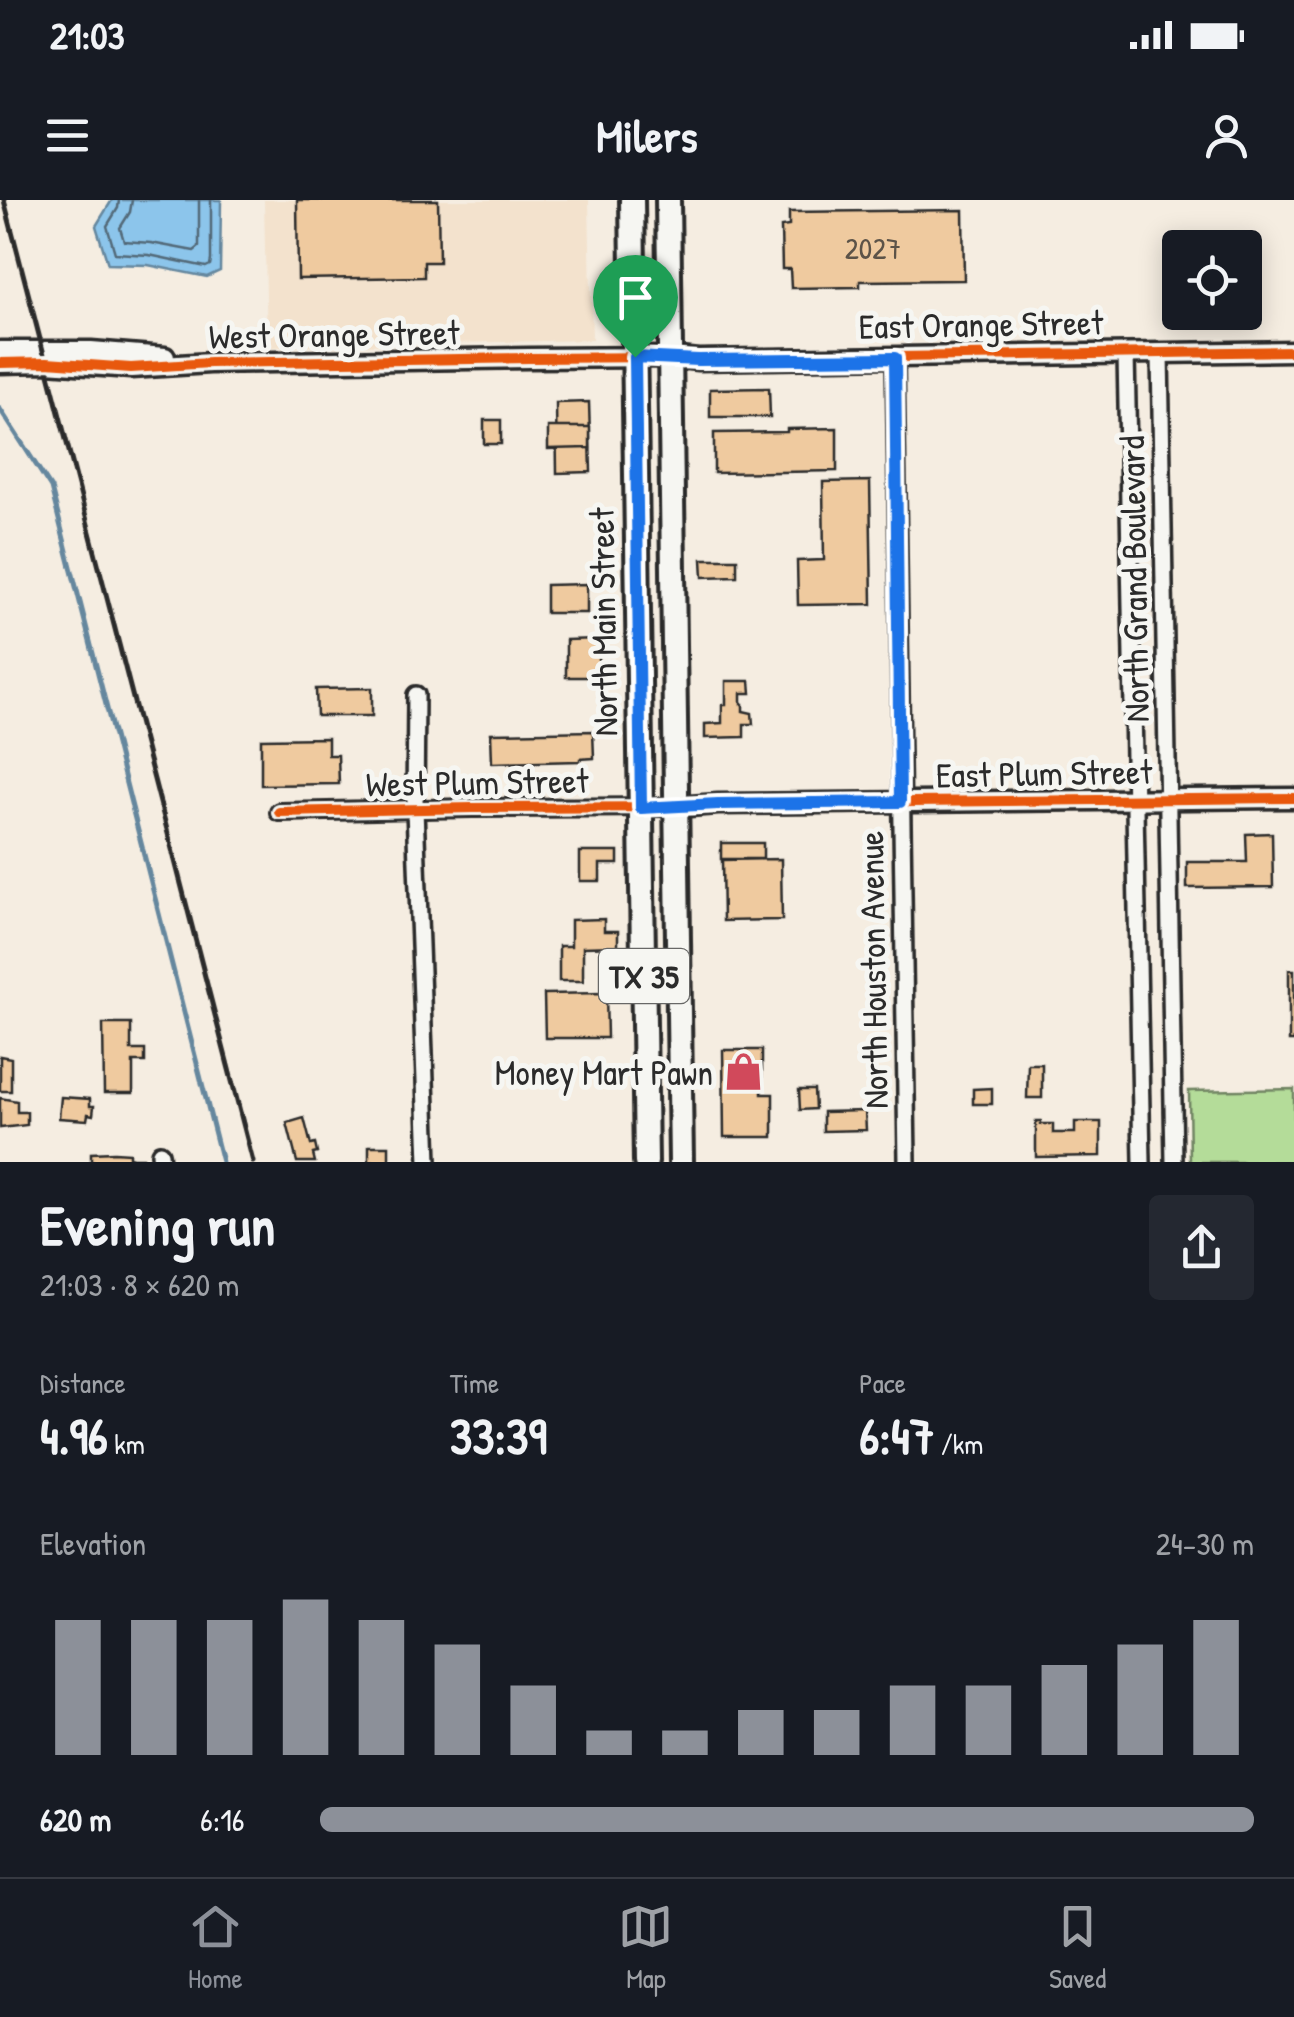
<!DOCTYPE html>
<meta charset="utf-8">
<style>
:root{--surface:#171b24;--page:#242831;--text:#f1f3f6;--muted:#9ea1a6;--line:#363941;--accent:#8c9099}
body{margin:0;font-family:"Patrick Hand",sans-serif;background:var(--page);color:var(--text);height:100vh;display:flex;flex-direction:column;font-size:38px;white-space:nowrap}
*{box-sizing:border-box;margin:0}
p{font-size:32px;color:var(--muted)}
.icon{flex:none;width:55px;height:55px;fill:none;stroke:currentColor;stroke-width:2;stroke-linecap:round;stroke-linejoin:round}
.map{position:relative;height:962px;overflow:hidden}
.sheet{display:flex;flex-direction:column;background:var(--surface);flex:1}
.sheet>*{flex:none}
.buttons{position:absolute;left:1162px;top:30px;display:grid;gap:20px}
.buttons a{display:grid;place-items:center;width:100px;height:100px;border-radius:10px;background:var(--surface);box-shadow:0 5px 25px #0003;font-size:50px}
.pin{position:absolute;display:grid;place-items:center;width:85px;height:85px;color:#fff;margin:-102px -42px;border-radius:50% 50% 50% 0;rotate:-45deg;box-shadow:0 0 10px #0007}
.pin .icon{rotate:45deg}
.round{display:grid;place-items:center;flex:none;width:105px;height:105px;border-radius:10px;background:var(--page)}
.headline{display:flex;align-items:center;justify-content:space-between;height:170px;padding:0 40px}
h1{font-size:55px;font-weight:700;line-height:75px}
.figures{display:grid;grid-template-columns:repeat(3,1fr);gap:15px;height:170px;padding:10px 40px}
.figures div{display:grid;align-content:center}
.figures b{font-size:50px;font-weight:700}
.figures small{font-size:28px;font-weight:400}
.figures p{font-size:28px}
.chart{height:280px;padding:20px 40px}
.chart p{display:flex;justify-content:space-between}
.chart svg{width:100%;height:180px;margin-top:10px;stroke:var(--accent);stroke-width:6}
ul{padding:0 40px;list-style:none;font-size:32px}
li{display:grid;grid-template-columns:160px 120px 1fr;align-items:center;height:75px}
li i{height:25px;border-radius:12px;background:var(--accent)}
.status{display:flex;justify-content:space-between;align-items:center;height:70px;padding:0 50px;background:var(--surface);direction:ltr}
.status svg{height:28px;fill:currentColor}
header{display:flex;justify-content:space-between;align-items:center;height:130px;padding:0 40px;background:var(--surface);font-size:45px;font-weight:700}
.tab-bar{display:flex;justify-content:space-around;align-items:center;height:140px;border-top:2px solid var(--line);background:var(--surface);font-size:28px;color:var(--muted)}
.tab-bar a{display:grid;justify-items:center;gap:5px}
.tab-bar .on{color:var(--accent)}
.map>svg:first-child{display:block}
</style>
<div class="status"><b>21:03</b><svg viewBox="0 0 49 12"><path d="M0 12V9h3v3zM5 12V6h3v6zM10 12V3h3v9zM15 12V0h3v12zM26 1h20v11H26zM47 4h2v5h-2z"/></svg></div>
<header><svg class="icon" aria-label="menu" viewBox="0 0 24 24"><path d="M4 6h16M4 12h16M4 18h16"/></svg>Milers<svg class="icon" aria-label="person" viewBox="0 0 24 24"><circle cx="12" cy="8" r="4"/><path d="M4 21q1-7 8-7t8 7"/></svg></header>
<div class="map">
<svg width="1294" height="962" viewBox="0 0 1294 962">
<rect width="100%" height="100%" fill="#f5ede1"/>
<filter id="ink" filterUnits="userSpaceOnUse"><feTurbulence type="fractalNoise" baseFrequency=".01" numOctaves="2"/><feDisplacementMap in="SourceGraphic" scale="20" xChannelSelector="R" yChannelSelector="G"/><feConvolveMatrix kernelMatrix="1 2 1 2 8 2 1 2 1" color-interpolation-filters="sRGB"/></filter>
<g filter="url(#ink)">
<path fill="#f3e2cd" d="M264,0h325l3,140 -325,7z"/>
<path fill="#b4dc99" stroke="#708462" stroke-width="2.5" d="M1294,889v73h-104l-1,-71z"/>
<path fill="#8cc5eb" stroke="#65879e" stroke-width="2.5" d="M112,0h109l-1,71 -13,6 -59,-12 -40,-1 -12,-38z"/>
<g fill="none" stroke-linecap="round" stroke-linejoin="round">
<g stroke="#526978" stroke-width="2.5">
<path d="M119,0l-1,8 -11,18 8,27 34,2 57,12 4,-2 1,-5v-60"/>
<path d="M132,0l-2,12 -10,16 4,13 27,2 43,8 5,-4v-47"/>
</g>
<path stroke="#65879e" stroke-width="5" d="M0,209l51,79 171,674"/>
</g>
<g fill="#efca9f" stroke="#2b2b2b" stroke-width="2.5">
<path d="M297,0h141l1,62h-15v15l-126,2z"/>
<path d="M963,10l1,70 -104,1v6l-69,1 -1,-19h-8l-1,-42 8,-1v-14z"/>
<path d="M769,188l1,29h-60v-28z"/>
<path d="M589,202l2,70 -34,1 -1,-70z"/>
<rect x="484" y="220" width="17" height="24"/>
<path d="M548,227h42v21l-42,1z"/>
<path d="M837,228v43l-123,2v-40l73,-1v-3z"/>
<path d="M870,281l2,123 -74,1 -1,-44 27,-1 -1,-78z"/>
<path d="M702,359h35v17l-34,1z"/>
<path d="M587,384v29h-41v-28z"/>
<path d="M599,439v38h-33v-37z"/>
<path d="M726,481h24l1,12h-10v11h2v7l9,2 1,11h-9v13l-39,1v-14l17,-1v-18h4z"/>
<path d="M372,488v28h-55l-1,-27z"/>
<path d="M593,531l1,27 -14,1v2l-88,2 -1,-30z"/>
<path d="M328,538v17h10l1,29 -78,1v-46z"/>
<path d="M1272,633l1,54 -86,1v-26h60l-1,-28z"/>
<rect x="721" y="643" width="42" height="16"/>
<path d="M580,652h38v12h-18v17h-20z"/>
<path d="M781,659l1,61 -59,1 -1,-61z"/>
<path d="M604,719v12h14v15l-35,1v34h-24v-35h12v-26z"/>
<rect x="1289" y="770" width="5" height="71"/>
<path d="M606,793l1,45h-62l-1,-44z"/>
<path d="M103,824h28v26h14v12h-12v31h-29z"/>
<path d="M723,850h39v44h11v43h-49z"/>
<path d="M0,856l11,2v33h-11z"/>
<path d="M1028,864h14v34h-15z"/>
<path d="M992,888v16h-19v-15z"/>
<path d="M799,890h15l1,19 -15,1z"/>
<path d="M61,897l29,2v7h4l-1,9 -5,-1 -1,6 -28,-2z"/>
<path d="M0,898l17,3v11h10v13l-27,3z"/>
<path d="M865,911l1,19 -43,1v-19z"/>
<path d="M304,918l7,27 4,-1 2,9 -4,1 2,8h-18l-10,-39z"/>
<path d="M1036,921h5v3h12v9h22v-11h26v34l-65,1z"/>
<rect x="369" y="946" width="20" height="16"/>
<path d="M114,952l15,1v4l4,1h10v4h-52v-9z"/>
</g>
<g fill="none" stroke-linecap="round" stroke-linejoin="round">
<defs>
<g id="minor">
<path d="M1126,154l16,808"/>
<path d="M1160,154l14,808"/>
<path d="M895,157l12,805"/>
<path d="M416,495l-1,114 13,353"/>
<path d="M279,612l193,-4 203,-1"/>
<path d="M160,953l1,9"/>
</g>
<g id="tertiary">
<path d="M0,151h91l74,6"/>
<path d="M0,163l47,-1 84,6 79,-5 319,-5 141,-1 28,3 596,-9"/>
<path d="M675,607l43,-3 576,-6"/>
</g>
<g id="primary">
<path d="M632,0l14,962"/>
<path d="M668,0l13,962"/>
</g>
</defs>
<use href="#minor" stroke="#2b2b2b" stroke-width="22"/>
<use href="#tertiary" stroke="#2b2b2b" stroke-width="25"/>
<use href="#primary" stroke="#2b2b2b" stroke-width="30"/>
<use href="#minor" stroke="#f6f6f2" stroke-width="15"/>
<use href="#tertiary" stroke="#f6f6f2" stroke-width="18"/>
<use href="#primary" stroke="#f6f6f2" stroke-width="22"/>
<path stroke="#2b2b2b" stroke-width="5" d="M4,0l249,962"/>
<defs>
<g id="cycleway">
<path d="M0,163l47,-1 84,6 79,-5 319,-5 141,-1 28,3 596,-9"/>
<path d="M279,612l193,-4 203,-1 43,-3 576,-6"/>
</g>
</defs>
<use href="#cycleway" stroke="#f6f6f2" stroke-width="16"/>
<use href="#cycleway" stroke="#e8590c" stroke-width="10"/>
</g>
</g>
<g fill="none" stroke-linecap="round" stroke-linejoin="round" filter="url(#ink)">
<defs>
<path id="route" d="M635,157l63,3 197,-2 5,444 -182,2 -77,4z"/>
</defs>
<use href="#route" stroke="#fff" stroke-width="20"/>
<use href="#route" stroke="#1a73e8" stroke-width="12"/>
</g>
<defs>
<symbol id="shop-bare" viewBox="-9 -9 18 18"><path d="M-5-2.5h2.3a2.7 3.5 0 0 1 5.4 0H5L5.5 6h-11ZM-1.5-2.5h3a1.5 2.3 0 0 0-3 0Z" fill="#d1495b" stroke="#f6f6f2" stroke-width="2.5" paint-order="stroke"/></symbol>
</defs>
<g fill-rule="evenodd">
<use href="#shop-bare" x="716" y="844" width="55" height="55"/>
</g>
<g text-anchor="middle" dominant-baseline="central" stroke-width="10" stroke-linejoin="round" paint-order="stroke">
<g font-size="30" fill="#5c5348">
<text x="873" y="48">2027</text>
</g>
<rect fill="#f6f6f2" stroke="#686867" stroke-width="2.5" x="599" y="749" width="90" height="54" rx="8"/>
<g font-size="32" font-weight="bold" fill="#2b2b2b">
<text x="644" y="776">TX 35</text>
</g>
<g font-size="35" fill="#2b2b2b" stroke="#f6f6f2">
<text transform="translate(981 124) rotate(-1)">East Orange Street</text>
<text transform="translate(334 134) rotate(-1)">West Orange Street</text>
<text transform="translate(1134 379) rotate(-91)">North Grand Boulevard</text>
<text transform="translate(603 422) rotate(-91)">North Main Street</text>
<text transform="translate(1044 573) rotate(-1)">East Plum Street</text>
<text transform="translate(477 582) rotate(-1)">West Plum Street</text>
<text transform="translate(873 770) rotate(-91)">North Houston Avenue</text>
</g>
<g font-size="35" fill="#2b2b2b" stroke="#f6f6f2" text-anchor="end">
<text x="713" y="872">Money Mart Pawn</text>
</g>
</g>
</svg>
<div class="buttons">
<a><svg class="icon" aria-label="locate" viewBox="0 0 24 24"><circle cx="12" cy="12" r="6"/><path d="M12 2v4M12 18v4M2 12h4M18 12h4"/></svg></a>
</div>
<div class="pin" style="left:635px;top:157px;background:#1e9e55"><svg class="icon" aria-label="arrive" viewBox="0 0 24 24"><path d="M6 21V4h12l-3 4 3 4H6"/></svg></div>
</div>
<section class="sheet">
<div class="headline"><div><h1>Evening run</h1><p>21:03 · 8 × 620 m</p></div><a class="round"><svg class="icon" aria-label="share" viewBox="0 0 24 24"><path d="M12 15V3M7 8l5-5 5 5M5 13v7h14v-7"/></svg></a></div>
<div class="figures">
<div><p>Distance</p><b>4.96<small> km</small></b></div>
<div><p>Time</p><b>33:39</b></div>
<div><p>Pace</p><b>6:47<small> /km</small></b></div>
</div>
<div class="chart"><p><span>Elevation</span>24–30 m</p>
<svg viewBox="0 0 160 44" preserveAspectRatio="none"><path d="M5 44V11M15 44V11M25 44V11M35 44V6M45 44V11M55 44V17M65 44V27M75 44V38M85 44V38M95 44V33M105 44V33M115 44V27M125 44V27M135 44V22M145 44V17M155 44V11"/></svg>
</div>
<ul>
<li><b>620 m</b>6:16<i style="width:100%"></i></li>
</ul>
</section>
<nav class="tab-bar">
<a class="on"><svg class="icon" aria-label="home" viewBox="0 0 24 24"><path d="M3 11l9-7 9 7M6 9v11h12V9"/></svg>Home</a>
<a><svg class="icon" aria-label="map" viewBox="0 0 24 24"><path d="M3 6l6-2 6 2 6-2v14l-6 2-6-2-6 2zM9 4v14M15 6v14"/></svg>Map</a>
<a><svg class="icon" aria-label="saved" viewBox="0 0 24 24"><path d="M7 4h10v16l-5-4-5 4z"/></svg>Saved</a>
</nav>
